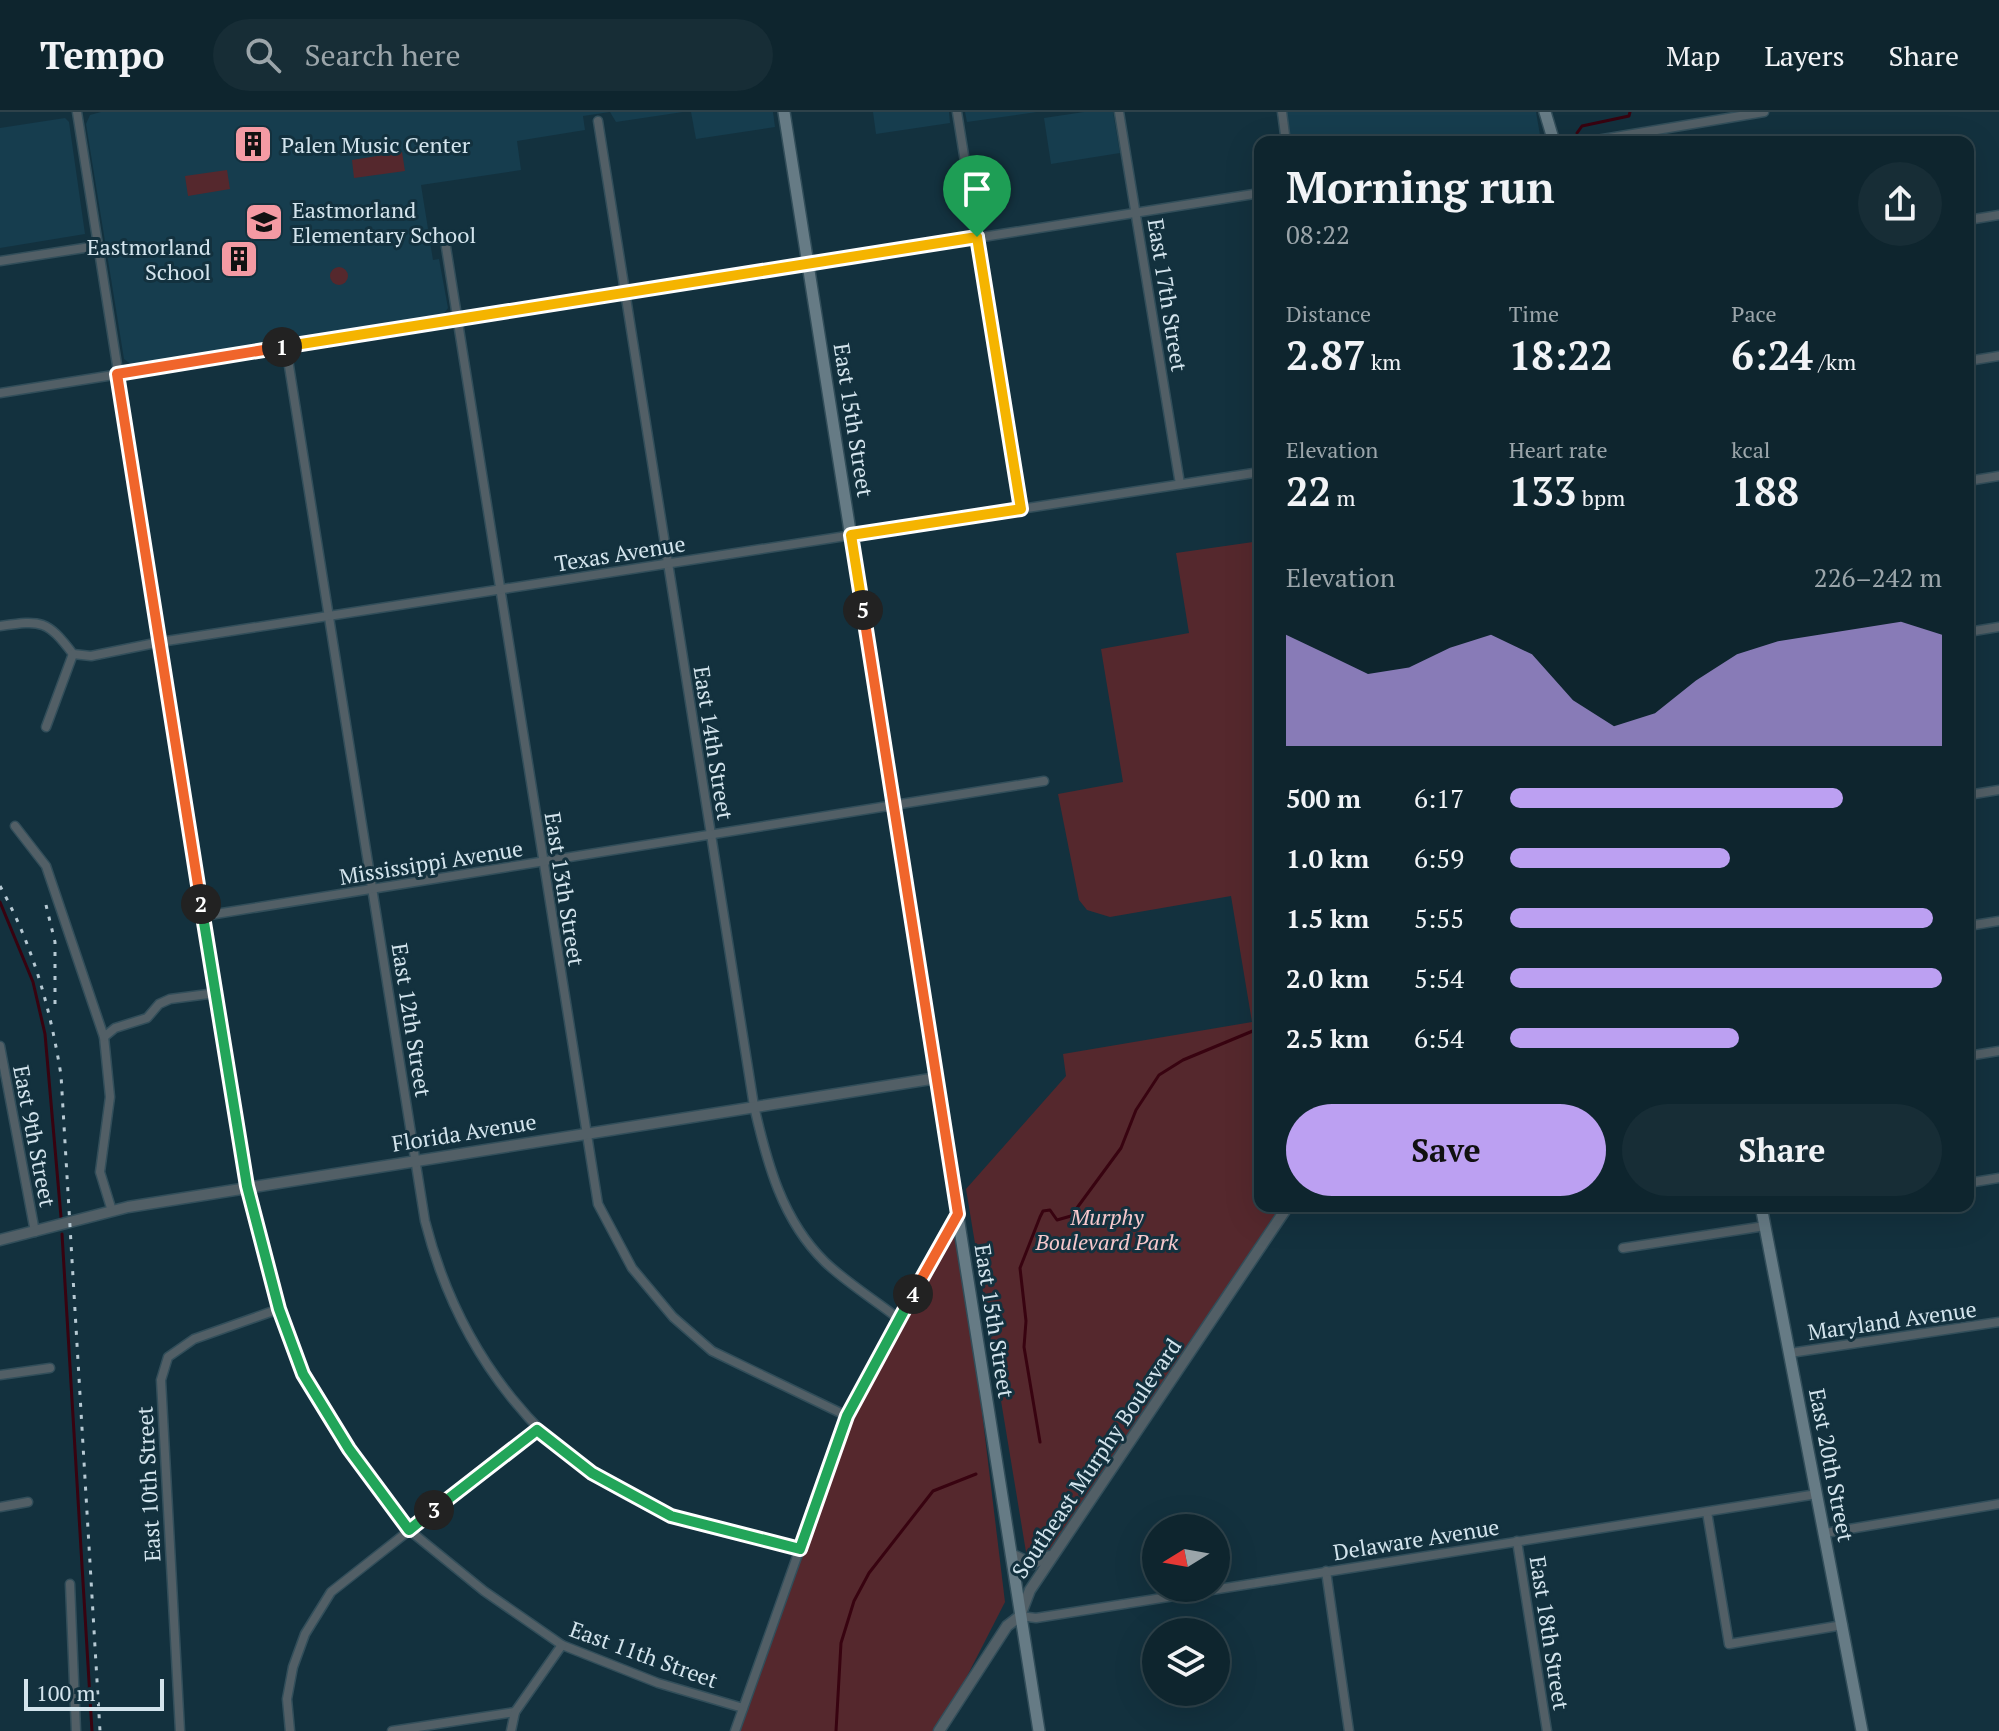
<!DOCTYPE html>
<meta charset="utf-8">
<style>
:root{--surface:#0e252e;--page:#172d36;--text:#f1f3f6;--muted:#9ba5aa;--line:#2e424a;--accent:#bca0f2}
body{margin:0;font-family:"PT Serif",serif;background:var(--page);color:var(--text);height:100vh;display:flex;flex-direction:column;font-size:30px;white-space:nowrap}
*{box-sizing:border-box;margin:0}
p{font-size:26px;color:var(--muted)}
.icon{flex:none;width:44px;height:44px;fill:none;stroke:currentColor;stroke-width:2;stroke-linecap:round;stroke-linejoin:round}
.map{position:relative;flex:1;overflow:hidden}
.side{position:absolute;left:1254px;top:24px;width:720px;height:1076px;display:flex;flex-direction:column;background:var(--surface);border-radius:16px;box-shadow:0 8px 32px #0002,0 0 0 2px var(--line)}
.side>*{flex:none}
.needle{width:52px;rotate:259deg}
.buttons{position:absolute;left:1142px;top:1402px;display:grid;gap:16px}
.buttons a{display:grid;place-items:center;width:88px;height:88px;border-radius:50%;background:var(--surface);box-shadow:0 8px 32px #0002,0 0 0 2px var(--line);font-size:40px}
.scale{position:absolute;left:24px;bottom:20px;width:140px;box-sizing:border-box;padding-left:8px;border:4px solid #d3e4ed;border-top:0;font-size:22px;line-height:28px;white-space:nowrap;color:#d3e4ed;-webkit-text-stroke:6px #13313e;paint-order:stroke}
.pin{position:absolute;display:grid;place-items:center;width:68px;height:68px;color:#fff;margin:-82px -34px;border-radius:50% 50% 50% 0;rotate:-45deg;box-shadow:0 0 8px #0007}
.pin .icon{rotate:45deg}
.km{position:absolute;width:40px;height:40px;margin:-20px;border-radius:50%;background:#222;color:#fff;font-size:22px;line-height:40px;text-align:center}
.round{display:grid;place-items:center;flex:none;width:84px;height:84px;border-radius:42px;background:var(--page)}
.summary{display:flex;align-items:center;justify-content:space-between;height:136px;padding:0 32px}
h1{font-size:44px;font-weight:700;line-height:60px}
.figures{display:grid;grid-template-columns:repeat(3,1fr);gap:12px;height:136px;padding:8px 32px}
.figures div{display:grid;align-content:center}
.figures b{font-size:40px;font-weight:700}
.figures small{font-size:22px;font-weight:400}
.figures p{font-size:22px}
.chart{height:224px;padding:16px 32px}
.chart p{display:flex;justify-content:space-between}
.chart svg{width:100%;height:144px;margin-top:8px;fill:var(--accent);opacity:.7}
.button{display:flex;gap:16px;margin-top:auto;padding:16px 32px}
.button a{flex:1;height:92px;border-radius:48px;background:var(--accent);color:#111;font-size:32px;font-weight:700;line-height:92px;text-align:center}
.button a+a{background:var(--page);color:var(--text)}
ul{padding:0 32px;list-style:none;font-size:26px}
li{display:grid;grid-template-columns:128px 96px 1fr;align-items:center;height:60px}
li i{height:20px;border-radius:10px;background:var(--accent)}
header{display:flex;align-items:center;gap:48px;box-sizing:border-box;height:112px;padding:0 40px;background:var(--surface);border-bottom:2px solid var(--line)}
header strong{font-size:38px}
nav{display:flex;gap:44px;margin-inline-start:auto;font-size:28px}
.search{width:560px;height:72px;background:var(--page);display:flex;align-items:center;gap:20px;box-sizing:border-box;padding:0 28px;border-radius:44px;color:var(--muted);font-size:30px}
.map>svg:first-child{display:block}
</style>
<header>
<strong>Tempo</strong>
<div class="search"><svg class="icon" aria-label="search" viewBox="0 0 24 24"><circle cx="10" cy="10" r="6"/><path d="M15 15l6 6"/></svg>Search here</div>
<nav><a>Map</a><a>Layers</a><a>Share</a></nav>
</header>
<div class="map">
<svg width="1999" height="1619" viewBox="0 0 1999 1619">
<rect width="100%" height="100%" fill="#13313e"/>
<g fill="#163d4e">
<path d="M101,0h582l-67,10 -6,-10 -27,4 2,14 -68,11 4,29 -100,15 12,75 6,-1 9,49 -4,6 -312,51 -8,-6 -38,-235 4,-9z"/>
<path d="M691,0h82l2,15 -79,12z"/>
<path d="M873,0h76l1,11 -74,11z"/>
<path d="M965,0h72l-70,10z"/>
<path d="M1084,0h29l7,41 -69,11 -7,-46z"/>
<path d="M1286,0h250l4,23 -3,7h-246z"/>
<path d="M65,6l4,4 16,112 -85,14v-120z"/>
</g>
<g fill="#55282d">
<path d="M402,40l3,19 -51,7 -2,-18z"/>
<path d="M227,58l3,19 -42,7 -3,-20z"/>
<circle cx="339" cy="164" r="9"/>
<path d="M1260,429v665h21l-235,349 -9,5 -10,-2 -61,-369 100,-113 -3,-22 189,-32 -21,-126 -121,21 -23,-7 -8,-10 -21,-106 65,-12 -22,-133 88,-16 -13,-80z"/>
<path d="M958,1102l47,388 -66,129h-204l112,-315z"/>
</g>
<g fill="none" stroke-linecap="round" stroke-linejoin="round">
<g stroke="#380310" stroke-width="3">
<path d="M1577,21l5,-7 47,-10 1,-4"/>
<path d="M0,790l33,80 12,52 16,183"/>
<path d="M62,1122l30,497"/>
<path d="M1040,1330l-16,-95 2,-26 -6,-53 20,-51 3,-6 7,-1 7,10 14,-4 50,-68 15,-38 23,-35 24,-15 77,-32"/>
<path d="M836,1619l5,-88 13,-42 15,-28 64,-82 43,-17"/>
</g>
<defs>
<g id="minor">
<path d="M77,0l170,1074 32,123 24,65 46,75 60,81 75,61 78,54 96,38 85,25"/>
<path d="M957,0l64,397"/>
<path d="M1119,0l61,372"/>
<path d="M1282,0l4,30"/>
<path d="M598,9l156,985c13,57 28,114 71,156 22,21 50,38 74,57"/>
<path d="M1585,30l179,-30"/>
<path d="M1968,108l31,-5"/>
<path d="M446,135l152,957 34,64 41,49 39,34 135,65"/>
<path d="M0,149l97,-15"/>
<path d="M286,235l139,874c33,130 116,243 244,294 41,17 88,23 131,34"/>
<path d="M1968,249l31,-5"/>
<path d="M0,281l1260,-200"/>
<path d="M1968,369l31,-5"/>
<path d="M0,514c42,-6 47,-6 73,28l18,2 69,-14 1100,-170"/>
<path d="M1968,520l31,-5"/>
<path d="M46,615l27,-73"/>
<path d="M1968,683l31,-5"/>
<path d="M15,714l31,40 58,171 6,60 -10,75 12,39"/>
<path d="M203,804l841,-135"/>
<path d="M1968,814l31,-5"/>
<path d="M104,925l11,-9 32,-10 12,-14 11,-5 46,-6"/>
<path d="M0,934l35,186"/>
<path d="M1968,944l31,-5"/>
<path d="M1968,1071l31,-5"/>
<path d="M1623,1136l142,-22"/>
<path d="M1790,1241l209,-31"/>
<path d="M0,1263l50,-7"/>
<path d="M0,1395l28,-5"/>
<path d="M1707,1400l22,132 114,-19"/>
<path d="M1825,1421l174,-29"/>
<path d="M1517,1429l30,190"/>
<path d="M1326,1459l23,160"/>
<path d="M70,1472l6,147"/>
<path d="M1020,1504l16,2 781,-124"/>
<path d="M180,1619l-19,-351 7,-23 26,-18 85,-30"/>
<path d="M290,1619l-3,-32 6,-32 12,-33 26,-42 206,-162"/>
<path d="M392,1619l123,-19"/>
<path d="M511,1619l4,-19 47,-67"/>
<path d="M735,1619l112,-315 110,-201"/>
</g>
<g id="tertiary">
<path d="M0,1128l128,-33 809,-129"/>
<path d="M1011,1442l21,10 18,-8"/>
<path d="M939,1619l68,-105 13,-10 10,-26 258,-384"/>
</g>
<g id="secondary">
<path d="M784,0l255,1619"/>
<path d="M1545,0l9,30"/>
<path d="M1761,1094l101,525"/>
</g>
</defs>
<use href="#minor" stroke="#324e5a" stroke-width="11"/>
<use href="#tertiary" stroke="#324e5a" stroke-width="13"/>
<use href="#secondary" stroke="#324e5a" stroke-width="14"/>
<use href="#minor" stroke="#525f66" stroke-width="8"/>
<use href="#tertiary" stroke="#525f66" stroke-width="10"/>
<use href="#secondary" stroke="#667b85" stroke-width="11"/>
<g stroke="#b6c9d3" stroke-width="3" stroke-dasharray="4 8" stroke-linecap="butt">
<path d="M0,774c33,60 50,121 61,189l39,656"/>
<path d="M46,793l9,37v65"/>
</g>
</g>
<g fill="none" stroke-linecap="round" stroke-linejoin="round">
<defs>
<path id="split-1" d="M282,235l695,-110"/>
<path id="split-2" d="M201,792l-84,-530 165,-27"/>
<path id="split-3" d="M201,792l46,282 32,123 24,65 46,75 60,81 25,-20"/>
<path id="split-4" d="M434,1398l103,-80 55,43 79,43 129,33 47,-133 66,-122"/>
<path id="split-5" d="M863,498l95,604 -45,80"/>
<path id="split-6" d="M863,498l-12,-75 170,-26 -44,-272"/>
</defs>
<use href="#split-1" stroke="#fff" stroke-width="16"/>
<use href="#split-2" stroke="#fff" stroke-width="16"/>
<use href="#split-3" stroke="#fff" stroke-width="16"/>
<use href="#split-4" stroke="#fff" stroke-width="16"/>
<use href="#split-5" stroke="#fff" stroke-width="16"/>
<use href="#split-6" stroke="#fff" stroke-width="16"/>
<use href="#split-1" stroke="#f5b400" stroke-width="10"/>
<use href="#split-2" stroke="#f0652b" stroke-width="10"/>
<use href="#split-3" stroke="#22a559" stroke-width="10"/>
<use href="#split-4" stroke="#22a559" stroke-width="10"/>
<use href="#split-5" stroke="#f0652b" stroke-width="10"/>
<use href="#split-6" stroke="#f5b400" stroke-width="10"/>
</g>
<defs>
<symbol id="building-square" viewBox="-11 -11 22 22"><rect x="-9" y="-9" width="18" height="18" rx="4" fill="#f49aa3" stroke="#13313e"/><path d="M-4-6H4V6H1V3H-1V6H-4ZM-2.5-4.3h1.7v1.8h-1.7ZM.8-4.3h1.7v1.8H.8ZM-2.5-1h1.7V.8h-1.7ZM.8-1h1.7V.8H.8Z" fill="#111"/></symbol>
<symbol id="school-square" viewBox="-11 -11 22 22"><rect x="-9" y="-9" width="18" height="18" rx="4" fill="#f49aa3" stroke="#13313e"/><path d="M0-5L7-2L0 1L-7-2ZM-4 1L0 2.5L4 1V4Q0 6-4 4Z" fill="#111"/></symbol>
</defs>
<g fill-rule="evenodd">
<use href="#building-square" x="231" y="10" width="44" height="44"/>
<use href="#school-square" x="242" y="88" width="44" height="44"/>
<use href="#building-square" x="217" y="125" width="44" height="44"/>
</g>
<g text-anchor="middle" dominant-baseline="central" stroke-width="6" stroke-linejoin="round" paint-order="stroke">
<g font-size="22" fill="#d3e4ed" stroke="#13313e" text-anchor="start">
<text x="281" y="32">Palen Music Center</text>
<text x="292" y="97">Eastmorland<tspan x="292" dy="25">Elementary School</tspan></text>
<text x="211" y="134" text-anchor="end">Eastmorland<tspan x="211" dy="25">School</tspan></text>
</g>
<g font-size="22" fill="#d3e4ed" stroke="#13313e">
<text transform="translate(1168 183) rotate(81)">East 17th Street</text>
<text transform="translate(854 308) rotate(81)">East 15th Street</text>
<text transform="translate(620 441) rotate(-9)">Texas Avenue</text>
<text transform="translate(714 631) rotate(81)">East 14th Street</text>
<text transform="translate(431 750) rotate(-9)">Mississippi Avenue</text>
<text transform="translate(565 777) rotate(81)">East 13th Street</text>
<text transform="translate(412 908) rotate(81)">East 12th Street</text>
<text transform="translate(464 1020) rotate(-9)">Florida Avenue</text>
<text transform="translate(35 1024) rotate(79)">East 9th Street</text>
<text transform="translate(1892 1208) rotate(-8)">Maryland Avenue</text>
<text transform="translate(995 1209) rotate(81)">East 15th Street</text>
<text transform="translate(1096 1346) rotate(-56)">Southeast Murphy Boulevard</text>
<text transform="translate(1832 1353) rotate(79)">East 20th Street</text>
<text transform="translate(148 1372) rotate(-93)">East 10th Street</text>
<text transform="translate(1416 1427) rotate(-9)">Delaware Avenue</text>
<text transform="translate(1550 1521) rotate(81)">East 18th Street</text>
<text transform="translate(644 1542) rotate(20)">East 11th Street</text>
</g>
<g font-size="22" font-style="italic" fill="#f7c8cc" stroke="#13313e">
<text x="1107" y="1104">Murphy<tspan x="1107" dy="25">Boulevard Park</tspan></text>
</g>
</g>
</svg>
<div class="buttons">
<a><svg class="needle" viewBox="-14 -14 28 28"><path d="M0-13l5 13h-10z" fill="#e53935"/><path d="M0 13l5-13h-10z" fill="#9ba5aa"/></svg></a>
<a><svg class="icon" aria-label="layers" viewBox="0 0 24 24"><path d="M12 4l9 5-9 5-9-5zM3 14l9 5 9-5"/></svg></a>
</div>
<div class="scale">100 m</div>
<div class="pin" style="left:977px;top:125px;background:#1e9e55"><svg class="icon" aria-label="arrive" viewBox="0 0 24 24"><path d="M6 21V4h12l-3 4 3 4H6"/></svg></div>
<b class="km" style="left:282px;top:235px">1</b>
<b class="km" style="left:201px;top:792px">2</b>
<b class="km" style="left:434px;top:1398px">3</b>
<b class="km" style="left:913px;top:1182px">4</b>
<b class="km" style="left:863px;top:498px">5</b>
<section class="side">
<div class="summary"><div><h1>Morning run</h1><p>08:22</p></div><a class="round"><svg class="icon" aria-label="share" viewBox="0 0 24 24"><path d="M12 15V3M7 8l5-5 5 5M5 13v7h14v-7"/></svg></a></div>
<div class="figures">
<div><p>Distance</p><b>2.87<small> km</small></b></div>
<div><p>Time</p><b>18:22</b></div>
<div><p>Pace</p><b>6:24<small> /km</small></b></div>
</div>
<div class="figures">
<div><p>Elevation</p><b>22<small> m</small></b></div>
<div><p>Heart rate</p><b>133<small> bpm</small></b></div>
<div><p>kcal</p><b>188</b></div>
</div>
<div class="chart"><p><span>Elevation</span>226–242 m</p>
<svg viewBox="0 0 160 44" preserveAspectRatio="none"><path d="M0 44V10L10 16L20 22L30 20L40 14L50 10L60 16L70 30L80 38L90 34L100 24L110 16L120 12L130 10L140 8L150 6L160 10V44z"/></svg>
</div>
<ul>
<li><b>500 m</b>6:17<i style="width:77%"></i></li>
<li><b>1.0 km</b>6:59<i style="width:51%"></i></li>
<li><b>1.5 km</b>5:55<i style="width:98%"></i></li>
<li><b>2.0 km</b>5:54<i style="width:100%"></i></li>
<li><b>2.5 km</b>6:54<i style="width:53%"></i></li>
</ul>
<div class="button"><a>Save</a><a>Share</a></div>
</section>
</div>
